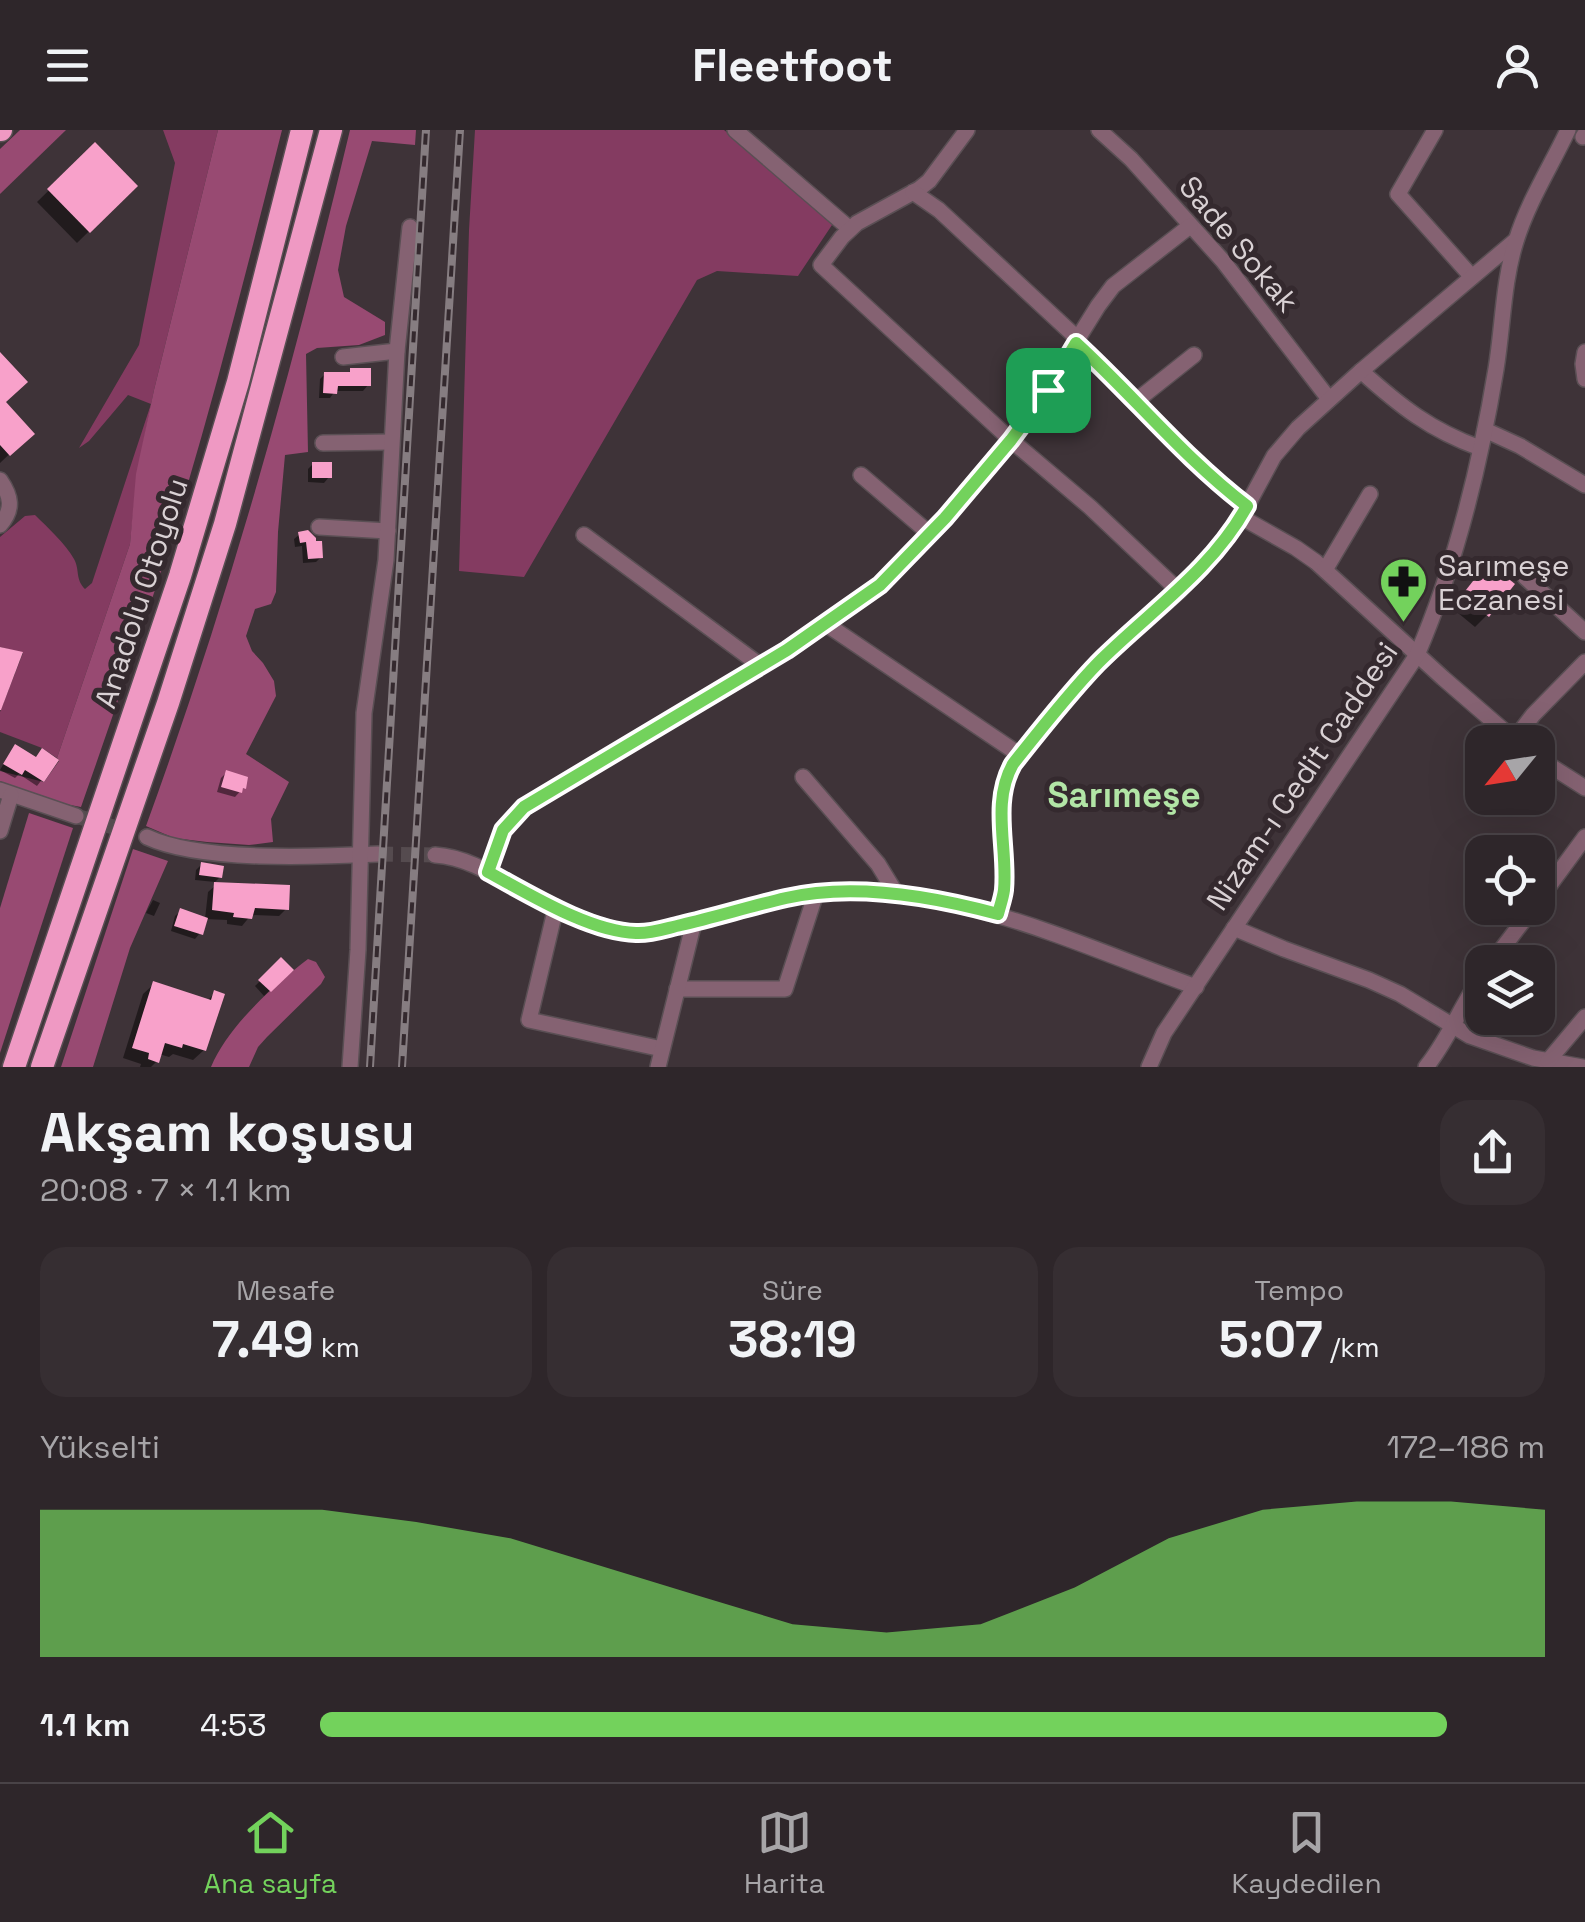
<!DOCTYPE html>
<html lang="tr">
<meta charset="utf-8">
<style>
:root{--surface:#2e262a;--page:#362e32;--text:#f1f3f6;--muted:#a7a5a8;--line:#494347;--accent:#73d25c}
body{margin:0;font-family:"Space Grotesk",sans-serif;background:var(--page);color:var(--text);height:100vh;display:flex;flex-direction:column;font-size:38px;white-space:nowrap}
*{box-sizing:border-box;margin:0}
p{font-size:32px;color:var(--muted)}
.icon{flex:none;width:55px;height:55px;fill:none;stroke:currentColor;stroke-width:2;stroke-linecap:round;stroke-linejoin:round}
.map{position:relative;height:937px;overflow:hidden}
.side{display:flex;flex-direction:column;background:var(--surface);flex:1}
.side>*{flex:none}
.needle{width:65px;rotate:240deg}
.buttons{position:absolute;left:1465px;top:595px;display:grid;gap:20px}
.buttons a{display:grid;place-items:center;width:90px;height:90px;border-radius:20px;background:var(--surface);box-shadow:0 10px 40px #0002,0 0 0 2px var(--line);font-size:50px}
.pin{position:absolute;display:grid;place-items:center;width:85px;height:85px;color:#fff;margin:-42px;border-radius:20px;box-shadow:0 5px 15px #0006}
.round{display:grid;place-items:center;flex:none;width:105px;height:105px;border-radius:30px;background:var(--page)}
.summary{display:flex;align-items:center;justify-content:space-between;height:170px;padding:0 40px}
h1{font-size:55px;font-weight:700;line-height:75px}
.metrics{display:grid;grid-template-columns:repeat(3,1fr);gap:15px;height:170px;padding:10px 40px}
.metrics div{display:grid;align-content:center;border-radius:25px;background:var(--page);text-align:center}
.metrics b{font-size:50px;font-weight:700}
.metrics small{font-size:28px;font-weight:400}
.metrics p{font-size:28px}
.chart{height:280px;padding:20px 40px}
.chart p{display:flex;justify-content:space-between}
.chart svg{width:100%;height:180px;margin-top:10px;fill:var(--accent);opacity:.7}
ul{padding:0 40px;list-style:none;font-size:32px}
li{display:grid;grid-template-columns:160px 120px 1fr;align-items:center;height:75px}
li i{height:25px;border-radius:12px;background:var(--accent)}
header{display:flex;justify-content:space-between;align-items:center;height:130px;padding:0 40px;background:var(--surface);font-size:45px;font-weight:700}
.dock{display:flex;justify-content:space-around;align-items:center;height:140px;border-top:2px solid var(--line);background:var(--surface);font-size:28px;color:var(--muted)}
.dock a{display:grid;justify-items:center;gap:5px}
.dock .selected{color:var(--accent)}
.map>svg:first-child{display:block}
</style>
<header><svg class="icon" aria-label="menu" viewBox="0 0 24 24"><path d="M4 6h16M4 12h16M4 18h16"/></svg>Fleetfoot<svg class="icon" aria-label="person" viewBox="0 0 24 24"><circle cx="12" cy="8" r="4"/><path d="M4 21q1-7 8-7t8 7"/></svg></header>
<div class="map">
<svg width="1585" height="937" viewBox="0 0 1585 937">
<rect width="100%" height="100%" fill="#3e3338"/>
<g fill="#843b61">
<path d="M163,0h55l-64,260 -17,84 -7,70 -73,214 -15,-10 -42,-16v-20l23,-59 -23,-6v-110l25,-21 10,-1c13,13 30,28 39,44 6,11 1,20 11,30l7,-6 59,-179 -23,-9 -39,46 -10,7 60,-103 36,-182z"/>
<path d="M475,0h249l110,92 -36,54 -81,-5 -20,9 -173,297 -65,-6 10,-341z"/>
</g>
<g fill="#984a72">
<path d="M20,0h46l-66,64v-45z"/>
<path d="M218,0h64c-31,123 -62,246 -98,367 -31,104 -67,207 -103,310l-38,-7 -43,-19v-10l44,11 15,-21 -2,-3 73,-214 6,-70 18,-84z"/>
<path d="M350,0h66l-1,15 -43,-4 -26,85 -8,44 6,27 41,25v13l-26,10 -42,3 -11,6 2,98 -23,3 -7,77 -2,60 -5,12 -16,5 -9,27 6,15 11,12 11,18 2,15 -30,58 43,28 -18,37 2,23 -24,3 -42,-3 -33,-4 -28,-12c83,-228 148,-461 204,-696z"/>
<path d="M29,683l44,15 -73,225v-145z"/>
<path d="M133,719l35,12 -38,87 -37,119h-32z"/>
<path d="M308,829l8,3 9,15 -4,7 -54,53 -9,10 -9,20h-38c18,-42 62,-81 97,-108z"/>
</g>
<g fill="#0007">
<path d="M95,15l40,41 -58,57 -40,-41z"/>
<path d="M0,226l3,47 17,41 -20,19z"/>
<path d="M351,240l17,15 -5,6h-28l-5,7h-11l1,-19 5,-5 22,1z"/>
<path d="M313,334l16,13 -5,6 -16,-1v-13z"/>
<path d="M300,404l21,23 -5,5 -13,1 -1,-17 -7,1 -1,-8z"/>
<path d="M1477,447l10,38 -12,12 -23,-19z"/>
<path d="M10,623l25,6 21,2 -19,25 -18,-12 -4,4 -15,-8z"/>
<path d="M226,643l17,15 -8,9 -18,-5 4,-14z"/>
<path d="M201,735l19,12 -5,5 -20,-2 1,-10z"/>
<path d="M216,755l70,24 -7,7 -28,-1 -9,11 -15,-2v-4l-22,-1 3,-27z"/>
<path d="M153,770l7,3 -6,13 -8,-3z"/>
<path d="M181,781l19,22 -5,6 -24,-8 4,-15z"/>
<path d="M281,831l9,9 -26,26 -9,-10z"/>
<path d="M154,854l53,17 8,-8 -11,57 -11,10 -20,-6 -4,3 -10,-3 -2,7 -6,6h-11l1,-3 -18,-6 20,-64z"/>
</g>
<g fill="#f8a1ca">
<path d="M95,12l43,44 -48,47 -43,-44z"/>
<path d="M0,222l28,30 -22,20 29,32 -25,22 -10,-11z"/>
<path d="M350,238h21v18h-33l-1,8 -14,-1 1,-21h26z"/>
<rect x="312" y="332" width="20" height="16"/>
<path d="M308,400l8,8v3h6l1,17 -15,1 -2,-17 -6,1 -2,-11z"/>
<path d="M1488,432l27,22 -26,33 -27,-22z"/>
<path d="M0,517l23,5 -22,58h-1z"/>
<path d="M15,614l21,13 6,-9 17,12 -15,22 -19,-12 -3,5 -19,-11z"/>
<path d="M226,640l22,7 -2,12 -3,-1 -1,5 -21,-6z"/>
<path d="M201,732l23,4 -2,12 -23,-3z"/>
<path d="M214,752l76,3 -1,25 -34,-2 -3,11 -19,-2 1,-4 -22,-3z"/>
<path d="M180,778l28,10 -5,17 -29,-9z"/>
<path d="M281,827l13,13 -23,22 -13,-12z"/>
<path d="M153,851l58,19 3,-10 11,4 -19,57 -23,-7 -1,4 -17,-5 -6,20 -11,-4 1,-6 -17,-5z"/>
</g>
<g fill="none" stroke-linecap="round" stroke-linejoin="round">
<g stroke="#554b4f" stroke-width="15" stroke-dasharray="15 8" stroke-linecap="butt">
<path d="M76,686l71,21"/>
<path d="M378,724l57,1"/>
</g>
<defs>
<g id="minor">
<path d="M735,0l115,99"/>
<path d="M967,0l-38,51 -10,8 -62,34 -15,14 -21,28 190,175 79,67 89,84"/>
<path d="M1099,0l32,29 92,102 106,138"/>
<path d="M1435,0l-37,64 74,83"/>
<path d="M1583,7l2,-3"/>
<path d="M913,62l26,18 139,129"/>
<path d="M1076,213c58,53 108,115 171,163"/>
<path d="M1585,222l-2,12 2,15"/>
<path d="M343,227l54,-6"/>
<path d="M1361,241c39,35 69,59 119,77"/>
<path d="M1136,271l58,-46"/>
<path d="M1485,300l35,16 65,39"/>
<path d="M323,313l68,-1"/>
<path d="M861,345l69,59"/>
<path d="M0,350c11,16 14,29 0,45"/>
<path d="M1241,387l55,31 20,14 127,116 74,64"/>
<path d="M319,397l69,4"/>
<path d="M584,405l177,131"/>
<path d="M1325,440l45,-76"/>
<path d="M1525,447l60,55"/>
<path d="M826,494l194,131"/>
<path d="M1514,610l19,-25 52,-53"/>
<path d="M1538,628l47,30"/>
<path d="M803,647l75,87 19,31"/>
<path d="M0,660l76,26"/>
<path d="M0,701l11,-36"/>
<path d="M147,707c53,25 170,20 231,17"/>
<path d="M435,725c32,2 59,20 87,36 34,19 87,44 126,42 27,-7 55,-13 82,-20 27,-7 54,-17 82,-20 135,-13 261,50 384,94"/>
<path d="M488,742l15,-42 21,-23 263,-157 92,-65 66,-66 86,-105 67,-108 15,-20 77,-60"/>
<path d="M1538,771l47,-64"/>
<path d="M556,777l-27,113 133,29"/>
<path d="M998,784c2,-8 5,-16 6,-24 4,-42 -14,-87 9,-127l84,-99 82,-73 37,-41 25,-33 33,-61 24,-28 63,-57 155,-131"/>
<path d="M1234,798l50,21 85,31 31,14 70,42 63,22 49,9"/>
<path d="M1492,832l41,-54"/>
<path d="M677,859h108l31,-96"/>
<path d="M1548,931l37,-44"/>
<path d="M350,937l8,-117 6,-237 22,-153 11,-209 13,-124"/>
<path d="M658,937l36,-145"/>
<path d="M1149,937l15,-34 253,-378c39,-91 63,-189 79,-286 7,-43 7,-87 20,-128 12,-39 35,-75 52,-111"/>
<path d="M1426,937c23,-28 35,-62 56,-91"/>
</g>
<g id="highway">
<path d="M0,0h1"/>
<path d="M14,937l166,-491 58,-194 64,-252"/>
<path d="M42,937l126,-364 57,-179 106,-394"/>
</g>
</defs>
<use href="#minor" stroke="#5a4f54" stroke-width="18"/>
<use href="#highway" stroke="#5a4f54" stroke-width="25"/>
<use href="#minor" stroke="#856272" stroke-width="15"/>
<use href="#highway" stroke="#ef99c3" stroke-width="22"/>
<defs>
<g id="rail">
<path d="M370,937l56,-937"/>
<path d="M402,937l58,-937"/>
</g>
</defs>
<use href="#rail" stroke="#867d81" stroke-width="8"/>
<use href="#rail" stroke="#34292e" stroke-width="4" stroke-dasharray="11" stroke-linecap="butt"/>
</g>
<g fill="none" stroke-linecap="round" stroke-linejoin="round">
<defs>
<path id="route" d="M1076,213c58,53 108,115 171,163 -36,65 -98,106 -149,157 -30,31 -58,67 -85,101 -22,39 -5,84 -9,126 -1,8 -4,16 -6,24 -66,-18 -144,-32 -212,-16 -35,8 -70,19 -105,27 -14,3 -30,9 -45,8 -46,-1 -107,-39 -148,-61l15,-42 21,-23 263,-157 93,-65 65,-67 66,-78 37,-50z"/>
</defs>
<use href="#route" stroke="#fff" stroke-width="20"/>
<use href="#route" stroke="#73d25c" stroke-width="12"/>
</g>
<defs>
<symbol id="pharmacy-pin" viewBox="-11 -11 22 30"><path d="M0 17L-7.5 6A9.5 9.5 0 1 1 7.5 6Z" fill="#73d25c" stroke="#34292e"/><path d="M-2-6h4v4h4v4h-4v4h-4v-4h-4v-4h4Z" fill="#111"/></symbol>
</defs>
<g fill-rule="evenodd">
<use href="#pharmacy-pin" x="1376" y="424" width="55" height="75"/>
</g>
<g text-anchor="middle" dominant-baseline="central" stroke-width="10" stroke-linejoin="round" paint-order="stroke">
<g font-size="30" fill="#d9d1d4" stroke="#34292e">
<text transform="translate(1239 114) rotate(50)">Sade Sokak</text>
<text transform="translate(141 463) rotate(-72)">Anadolu Otoyolu</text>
<text transform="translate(1302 646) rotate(-56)">Nizam-ı Cedit Caddesi</text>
</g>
<g font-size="30" fill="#d9d1d4" stroke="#34292e" text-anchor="start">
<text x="1438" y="435">Sarımeşe<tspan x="1438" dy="34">Eczanesi</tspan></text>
</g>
<g font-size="35" font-weight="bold" fill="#b2e5a6" stroke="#34292e">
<text x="1124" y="665">Sarımeşe</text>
</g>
</g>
</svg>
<div class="buttons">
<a><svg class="needle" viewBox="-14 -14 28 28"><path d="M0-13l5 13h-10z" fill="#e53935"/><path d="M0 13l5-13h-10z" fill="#a7a5a8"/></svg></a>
<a><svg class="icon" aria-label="locate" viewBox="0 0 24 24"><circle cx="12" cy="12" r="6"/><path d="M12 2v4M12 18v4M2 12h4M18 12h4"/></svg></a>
<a><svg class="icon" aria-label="layers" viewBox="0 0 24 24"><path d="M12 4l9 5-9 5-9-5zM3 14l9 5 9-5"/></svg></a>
</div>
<div class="pin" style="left:1048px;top:260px;background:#1e9e55"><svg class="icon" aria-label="arrive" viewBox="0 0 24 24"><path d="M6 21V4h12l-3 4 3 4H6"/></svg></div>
</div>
<section class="side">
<div class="summary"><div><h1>Akşam koşusu</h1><p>20:08 · 7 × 1.1 km</p></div><a class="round"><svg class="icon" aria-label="share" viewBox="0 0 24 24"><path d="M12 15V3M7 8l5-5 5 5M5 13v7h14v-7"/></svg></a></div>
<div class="metrics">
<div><p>Mesafe</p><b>7.49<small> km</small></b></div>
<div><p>Süre</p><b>38:19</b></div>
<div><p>Tempo</p><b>5:07<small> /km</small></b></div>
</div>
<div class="chart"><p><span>Yükselti</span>172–186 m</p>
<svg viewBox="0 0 160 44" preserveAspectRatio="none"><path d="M0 44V8L10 8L20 8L30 8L40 11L50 15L60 22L70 29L80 36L90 38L100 36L110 27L120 15L130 8L140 6L150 6L160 8V44z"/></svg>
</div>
<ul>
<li><b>1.1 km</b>4:53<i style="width:92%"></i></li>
</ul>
</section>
<nav class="dock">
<a class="selected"><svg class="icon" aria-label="home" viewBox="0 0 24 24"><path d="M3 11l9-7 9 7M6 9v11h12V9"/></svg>Ana sayfa</a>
<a><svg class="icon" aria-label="map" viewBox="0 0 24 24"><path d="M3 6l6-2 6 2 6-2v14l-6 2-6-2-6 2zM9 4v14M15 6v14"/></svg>Harita</a>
<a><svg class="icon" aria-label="saved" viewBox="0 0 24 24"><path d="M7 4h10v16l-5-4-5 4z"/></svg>Kaydedilen</a>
</nav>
